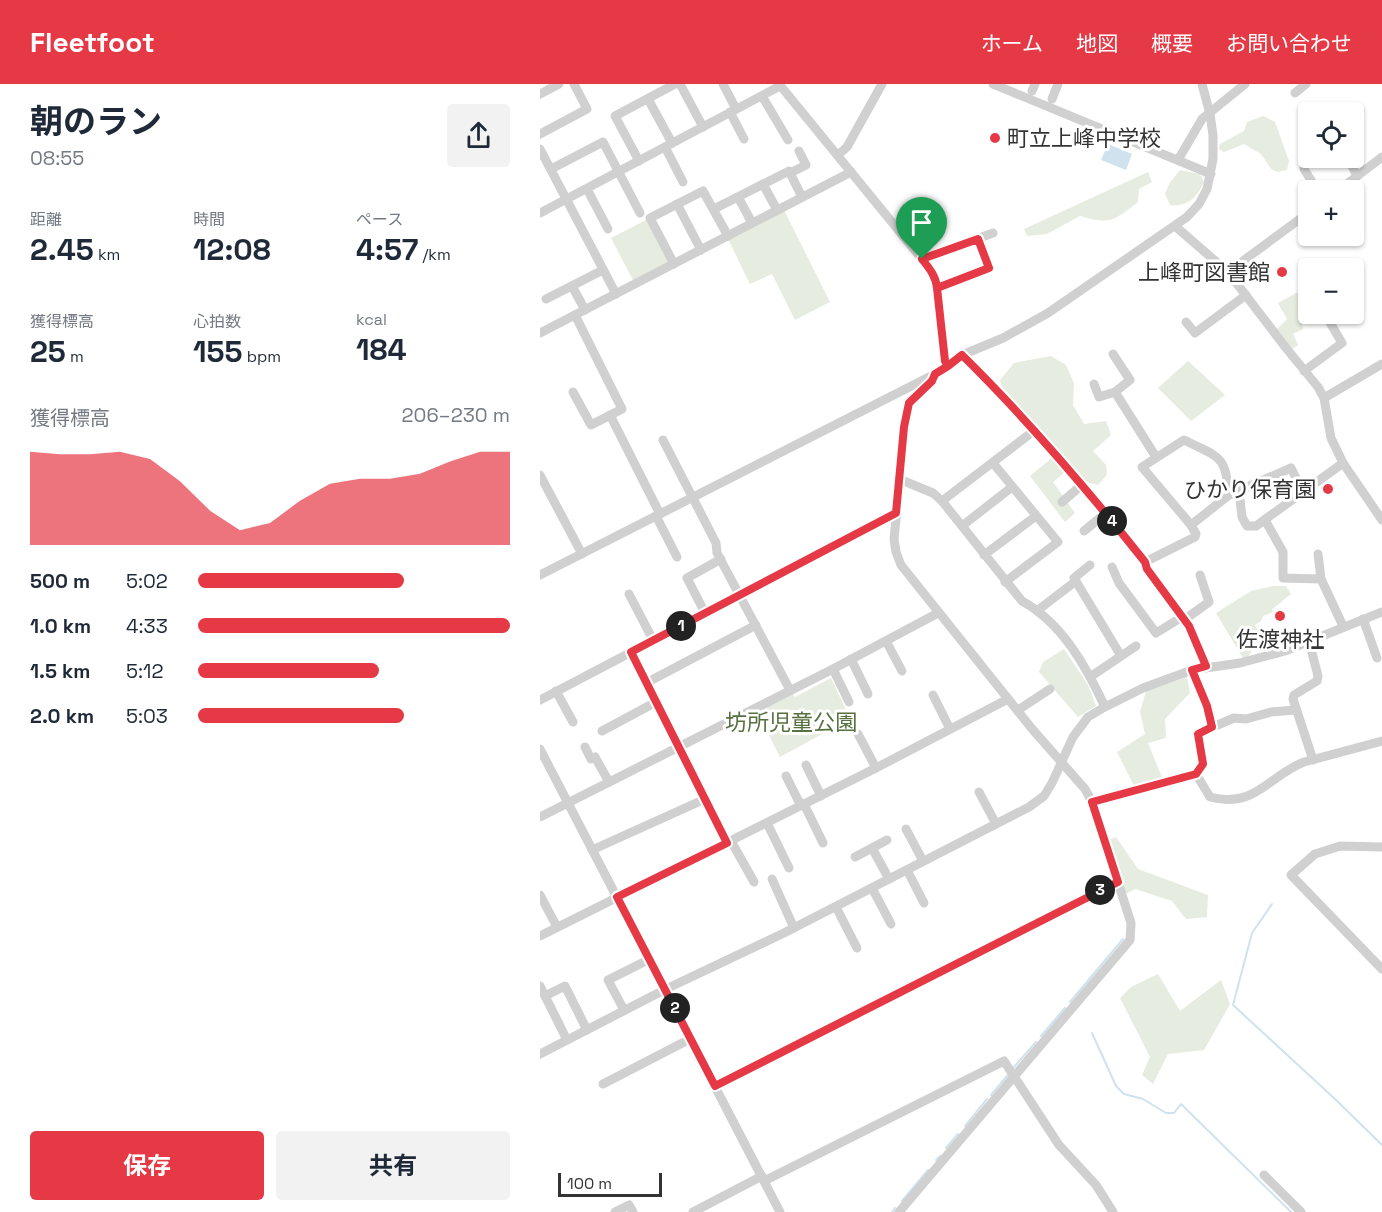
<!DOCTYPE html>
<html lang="ja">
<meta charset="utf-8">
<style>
:root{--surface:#fff;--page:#f2f2f3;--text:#1f2937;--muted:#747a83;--accent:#e63946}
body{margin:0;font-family:"Space Grotesk","Noto Sans JP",sans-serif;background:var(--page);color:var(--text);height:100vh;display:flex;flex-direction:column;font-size:22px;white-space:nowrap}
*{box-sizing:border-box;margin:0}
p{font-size:20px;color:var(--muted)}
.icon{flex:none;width:33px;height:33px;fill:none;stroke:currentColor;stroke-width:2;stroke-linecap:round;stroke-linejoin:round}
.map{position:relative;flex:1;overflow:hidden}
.side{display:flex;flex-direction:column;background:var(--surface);width:540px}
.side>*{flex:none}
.buttons{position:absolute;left:758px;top:18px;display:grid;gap:12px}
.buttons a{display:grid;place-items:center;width:66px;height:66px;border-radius:6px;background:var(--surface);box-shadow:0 2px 4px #0004;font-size:30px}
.scale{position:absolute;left:18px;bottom:15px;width:104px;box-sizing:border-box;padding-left:6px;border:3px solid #333;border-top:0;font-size:16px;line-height:21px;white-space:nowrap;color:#333;-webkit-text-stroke:4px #fff;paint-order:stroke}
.pin{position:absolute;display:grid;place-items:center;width:51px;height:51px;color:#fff;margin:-62px -26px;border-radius:50% 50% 50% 0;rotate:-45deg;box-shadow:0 0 6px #0007}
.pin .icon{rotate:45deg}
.km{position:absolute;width:30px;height:30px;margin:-15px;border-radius:50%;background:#222;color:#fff;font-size:16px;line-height:30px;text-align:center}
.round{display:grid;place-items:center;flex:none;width:63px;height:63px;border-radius:6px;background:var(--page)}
.summary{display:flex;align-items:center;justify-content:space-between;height:102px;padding:0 30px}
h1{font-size:33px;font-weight:700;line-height:45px}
.metrics{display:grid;grid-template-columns:repeat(3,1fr);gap:9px;height:102px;padding:6px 30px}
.metrics div{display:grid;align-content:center}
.metrics b{font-size:30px;font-weight:700}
.metrics small{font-size:16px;font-weight:400}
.metrics p{font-size:16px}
.chart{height:168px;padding:12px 30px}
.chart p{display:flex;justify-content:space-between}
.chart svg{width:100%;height:108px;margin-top:6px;fill:var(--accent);opacity:.7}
.primary-button{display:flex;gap:12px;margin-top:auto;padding:12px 30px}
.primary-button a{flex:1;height:69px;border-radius:6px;background:var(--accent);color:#fff;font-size:24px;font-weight:700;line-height:69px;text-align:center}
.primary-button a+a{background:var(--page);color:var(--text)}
ul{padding:0 30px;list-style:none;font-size:20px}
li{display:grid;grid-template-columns:96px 72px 1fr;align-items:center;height:45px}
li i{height:15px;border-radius:8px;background:var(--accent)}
header{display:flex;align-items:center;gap:36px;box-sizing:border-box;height:84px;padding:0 30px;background:var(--accent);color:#fff}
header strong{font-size:28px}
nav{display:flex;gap:33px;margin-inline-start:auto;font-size:21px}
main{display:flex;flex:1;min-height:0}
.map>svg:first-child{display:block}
</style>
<header>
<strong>Fleetfoot</strong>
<nav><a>ホーム</a><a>地図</a><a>概要</a><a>お問い合わせ</a></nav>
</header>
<main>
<section class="side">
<div class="summary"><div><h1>朝のラン</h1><p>08:55</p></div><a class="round"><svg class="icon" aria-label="share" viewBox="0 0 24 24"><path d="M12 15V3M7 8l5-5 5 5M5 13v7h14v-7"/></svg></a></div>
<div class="metrics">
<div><p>距離</p><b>2.45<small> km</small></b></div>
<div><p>時間</p><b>12:08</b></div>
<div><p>ペース</p><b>4:57<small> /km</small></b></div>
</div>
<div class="metrics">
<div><p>獲得標高</p><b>25<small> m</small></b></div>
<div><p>心拍数</p><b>155<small> bpm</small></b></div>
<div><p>kcal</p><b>184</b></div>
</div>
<div class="chart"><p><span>獲得標高</span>206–230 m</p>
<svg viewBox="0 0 160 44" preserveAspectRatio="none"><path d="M0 44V6L10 7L20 7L30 6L40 9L50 18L60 30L70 38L80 35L90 26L100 19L110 17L120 17L130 15L140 10L150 6L160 6V44z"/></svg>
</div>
<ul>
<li><b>500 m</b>5:02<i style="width:66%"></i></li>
<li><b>1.0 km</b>4:33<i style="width:100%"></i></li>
<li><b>1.5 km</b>5:12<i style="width:58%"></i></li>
<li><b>2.0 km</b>5:03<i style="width:66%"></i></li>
</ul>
<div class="primary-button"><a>保存</a><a>共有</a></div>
</section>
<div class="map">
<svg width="842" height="1128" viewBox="0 0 842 1128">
<rect width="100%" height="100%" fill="#fff"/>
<g fill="#e6ecdf">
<path d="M723,32l12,6 14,39 -2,9 -9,2 -7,-3 -10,-15 -17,-10 -20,8 -5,-3 1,-5 24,-13 3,-9z"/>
<path d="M640,86l20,4 4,8c-7,15 -16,25 -34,23l-5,-11 4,-10z"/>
<path d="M608,88l4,10 -13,7 -1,13c-25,19 -27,23 -58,14l-33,18 -20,2 -3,-7z"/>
<path d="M244,126l46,92 -35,18 -23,-46 -22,10 -22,-45z"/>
<path d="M108,135l23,44 -37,19 -23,-44z"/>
<path d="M760,207l8,14v8l-7,5 2,11 -10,5 5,11 -6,4 -15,-20 10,-10 -9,-16z"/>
<path d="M511,272l15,9 8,18 -1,22 11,19 22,-3 5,14 -18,16 13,14 1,10 -9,10 -12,-3 -84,-94 -2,-8 14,-17z"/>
<path d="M648,277l37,34 -34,26 -33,-33z"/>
<path d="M514,372l12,15 -13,11 22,31 -10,9 -35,-46z"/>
<path d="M733,502h13l5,8c-7,5 -11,10 -19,15l1,3 -10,4 -2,5 -6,4 9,21 -11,3 -5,8 -5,1 -27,-45 35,-22z"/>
<path d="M524,565l24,36 8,21 -18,11 -39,-45 4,-10z"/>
<path d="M647,593l3,16 -25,26 1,19 -18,5 15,37 -29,6 -17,-34 28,-18 -5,-22 6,-21z"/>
<path d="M291,594l19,41 -70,38 -23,-46 35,-18 3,4z"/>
<path d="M576,753l22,32 70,26 -1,22 -21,2 -14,-18 -37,-12 -9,5 -18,-54z"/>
<path d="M618,890l22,37 41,-31 9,24 -26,46 -36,4 -15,30 -11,-9 8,-18 -30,-59 11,-11z"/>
</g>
<path fill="#cfe2ee" d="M568,60l24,10 -6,16 -25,-10z"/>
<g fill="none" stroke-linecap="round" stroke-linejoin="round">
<g stroke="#cfe2ee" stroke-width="2">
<path d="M732,820l-20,29 -19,72 102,94 47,46"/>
<path d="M530,918l53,-63"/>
<path d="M552,949l24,53 8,8 19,5 23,14h8l7,-9 110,108"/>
<path d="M501,952l24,-28"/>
<path d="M474,983l22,-25"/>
<path d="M451,1011l17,-20"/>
<path d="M425,1042l22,-27"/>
<path d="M406,1064l12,-14"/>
<path d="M396,1076l4,-4"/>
<path d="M362,1117l26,-31"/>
<path d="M352,1128l3,-4"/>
</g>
<g stroke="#d0d0d0" stroke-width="9">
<path d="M140,0l23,43"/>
<path d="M183,0l13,25"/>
<path d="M239,0l143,175 12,18 2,6 9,78 3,5"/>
<path d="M453,0l218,90"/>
<path d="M492,7l3,-7"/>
<path d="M755,9l11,-9"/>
<path d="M0,10l19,-10"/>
<path d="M222,12l26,44"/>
<path d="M108,15l24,44"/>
<path d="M512,15l6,-15"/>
<path d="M190,28l14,27"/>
<path d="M0,50l47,-25 -13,-25"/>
<path d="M767,52l-3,33 13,21"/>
<path d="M125,63l18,35"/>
<path d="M0,65l76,145"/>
<path d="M259,67l7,14 -16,8 12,24"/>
<path d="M298,71l9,-8 35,-63"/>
<path d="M808,74l9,18"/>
<path d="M638,76l24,-41 43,-35"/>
<path d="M99,77l-24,-45 60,-32"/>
<path d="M11,85l52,-27 37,71"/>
<path d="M223,100l14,26"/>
<path d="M47,105l21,40"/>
<path d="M799,106l43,-33"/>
<path d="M198,113l14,26"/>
<path d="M137,120l24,46"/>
<path d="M174,125l75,-38 1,2"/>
<path d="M0,129l240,-127"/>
<path d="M635,142l53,46 58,76 32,39 6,11 7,40 12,25 39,57"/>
<path d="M382,175l71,-26"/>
<path d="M134,180l-24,-46 53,-27 25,45"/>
<path d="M688,188l80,-59"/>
<path d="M32,202l13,24"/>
<path d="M397,204l52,-20 -11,-29"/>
<path d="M6,215l57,-29"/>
<path d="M646,238l9,11 51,-38"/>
<path d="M0,249l311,-161"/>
<path d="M422,271c66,65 125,134 183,207l2,7 42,57 17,40"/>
<path d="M764,287l38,-28 -17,-29"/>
<path d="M554,300l5,13 16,-5 15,-12 -17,-26"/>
<path d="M33,308l18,33 31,-16 -47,-94"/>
<path d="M575,308l41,65"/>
<path d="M784,314l58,-34"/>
<path d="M70,331l50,99"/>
<path d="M123,356l53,103 1,10 73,137"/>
<path d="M453,379l65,79 -53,40"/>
<path d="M0,391l42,79"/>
<path d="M359,395l34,14 9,8 80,100c40,22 64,65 83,106"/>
<path d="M699,407l3,26 5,9h9l47,-34"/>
<path d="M402,417l93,-71"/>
<path d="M522,418l21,-18"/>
<path d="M116,432l21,41"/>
<path d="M725,436l18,32v26l38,1 22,47"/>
<path d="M651,441l-49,-58 42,-27c34,17 42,14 45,55"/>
<path d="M422,442l50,-39"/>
<path d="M544,447l22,-18"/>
<path d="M778,470l3,25"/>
<path d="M444,471l52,-39"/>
<path d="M605,478l50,-25 1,-3 -5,-9 38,-30 62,-27 12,24 40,-29"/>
<path d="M550,481l-16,13 47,78"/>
<path d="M572,483l7,16 37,50 26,-16"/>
<path d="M0,491l395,-201 27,-19 41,-17 45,-25 139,-96 12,-13 8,-15 6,-30v-24l-3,-21 -8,-30"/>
<path d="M89,510l24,46"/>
<path d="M498,526l38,-29"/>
<path d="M165,529l-18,-35 34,-19"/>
<path d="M823,535l14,39"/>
<path d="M644,536l25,-18 -9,-27"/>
<path d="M346,557l16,30"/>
<path d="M769,557l9,35 -1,5 -23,14 -1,4 20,61"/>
<path d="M91,568l96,191"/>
<path d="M311,575l17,35"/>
<path d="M293,585l16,33"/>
<path d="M550,593l46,-31"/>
<path d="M106,599l110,-58"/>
<path d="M16,607l17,31"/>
<path d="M393,611l17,34"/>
<path d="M0,616l356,-187"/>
<path d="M478,626l32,-21"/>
<path d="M673,643l21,-9 12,1 25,-7 24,-2"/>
<path d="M62,647l54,-29"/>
<path d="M318,650l18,34"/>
<path d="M45,663l6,12 4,-2 14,25"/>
<path d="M0,665l240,463"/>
<path d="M266,681l15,31"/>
<path d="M656,690l14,23c45,12 58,-21 94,-35l78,-21"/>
<path d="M246,692l13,26 5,2 19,39"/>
<path d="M439,708l17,32"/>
<path d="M552,718l104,-28c9,-14 6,-24 2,-40l15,-7 -6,-21 -15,-36"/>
<path d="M0,733l293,-148 105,-56"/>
<path d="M227,739l22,45"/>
<path d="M366,745l17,32"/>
<path d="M191,757l23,41"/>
<path d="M842,763l-42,-1 -25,8 -24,21 91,94"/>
<path d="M332,764l17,31"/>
<path d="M52,766l113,-51"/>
<path d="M315,773l32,-17"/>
<path d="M367,786l17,33"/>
<path d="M232,795l22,49"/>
<path d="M332,804l19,36"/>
<path d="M0,811l17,32"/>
<path d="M296,823l21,41"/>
<path d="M0,852l336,-168 132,-69"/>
<path d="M0,902l27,54"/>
<path d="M5,912l20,-10 22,44"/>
<path d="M84,926l-16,-30 42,-21"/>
<path d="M0,970l126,-65 118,-56 245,-126 15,-11 8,-13 21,-46 15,-20 15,-9 40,-20 49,-18 48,-7 45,-12 97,-39"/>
<path d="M63,1000l87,-45"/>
<path d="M175,1002l403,-204"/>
<path d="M724,1091l37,37"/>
<path d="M224,1097l240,-120 55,84 37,40 17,27"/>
<path d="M75,1128l14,-7 4,7"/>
<path d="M153,1128l69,-36"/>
<path d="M359,1128l231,-272 1,-17 -39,-121 -7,-13 -52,-59 -132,-165 -5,-13 -2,-13 13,-128c5,-15 21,-22 28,-37"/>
</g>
</g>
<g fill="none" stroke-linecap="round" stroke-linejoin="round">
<defs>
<path id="route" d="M382,175c7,9 14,17 15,29l8,73 3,5 -13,8 -3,7 -23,22 -5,24 -8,86 -265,139 96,191 -110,54 98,189 403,-204 -26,-80 104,-28 7,-10 -5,-30 14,-7 -5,-21 -15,-36 14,-4 -17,-40 -42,-57 -2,-7c-58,-73 -117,-142 -183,-207l-14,11 -3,-5 -8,-73 52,-20 -11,-29 -56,20"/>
</defs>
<use href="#route" stroke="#fff" stroke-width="12"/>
<use href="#route" stroke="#e63946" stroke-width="8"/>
</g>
<g fill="#e63946" stroke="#fff" stroke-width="2">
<circle cx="455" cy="54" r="6"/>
<circle cx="742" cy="188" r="6"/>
<circle cx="788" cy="405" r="6"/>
<circle cx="740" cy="532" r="6"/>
</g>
<g text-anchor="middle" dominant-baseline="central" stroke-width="6" stroke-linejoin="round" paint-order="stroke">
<g font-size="22" fill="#333" stroke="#fff" text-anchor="end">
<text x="467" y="54" text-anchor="start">町立上峰中学校</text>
<text x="730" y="188">上峰町図書館</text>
<text x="776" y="405">ひかり保育園</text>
<text x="740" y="555" text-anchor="middle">佐渡神社</text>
</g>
<g font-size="22" fill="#56703f" stroke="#fff">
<text x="251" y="638">坊所児童公園</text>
</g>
</g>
</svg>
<div class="buttons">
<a><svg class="icon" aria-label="locate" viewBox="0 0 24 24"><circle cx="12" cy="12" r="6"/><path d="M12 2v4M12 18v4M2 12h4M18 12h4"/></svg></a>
<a>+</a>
<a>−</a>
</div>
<div class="scale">100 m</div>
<div class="pin" style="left:382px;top:175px;background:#1e9e55"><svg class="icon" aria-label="arrive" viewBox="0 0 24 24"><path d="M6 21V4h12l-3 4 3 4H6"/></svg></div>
<b class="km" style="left:141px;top:542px">1</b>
<b class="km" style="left:135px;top:924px">2</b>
<b class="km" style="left:560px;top:806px">3</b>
<b class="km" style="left:572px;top:437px">4</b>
</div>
</main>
